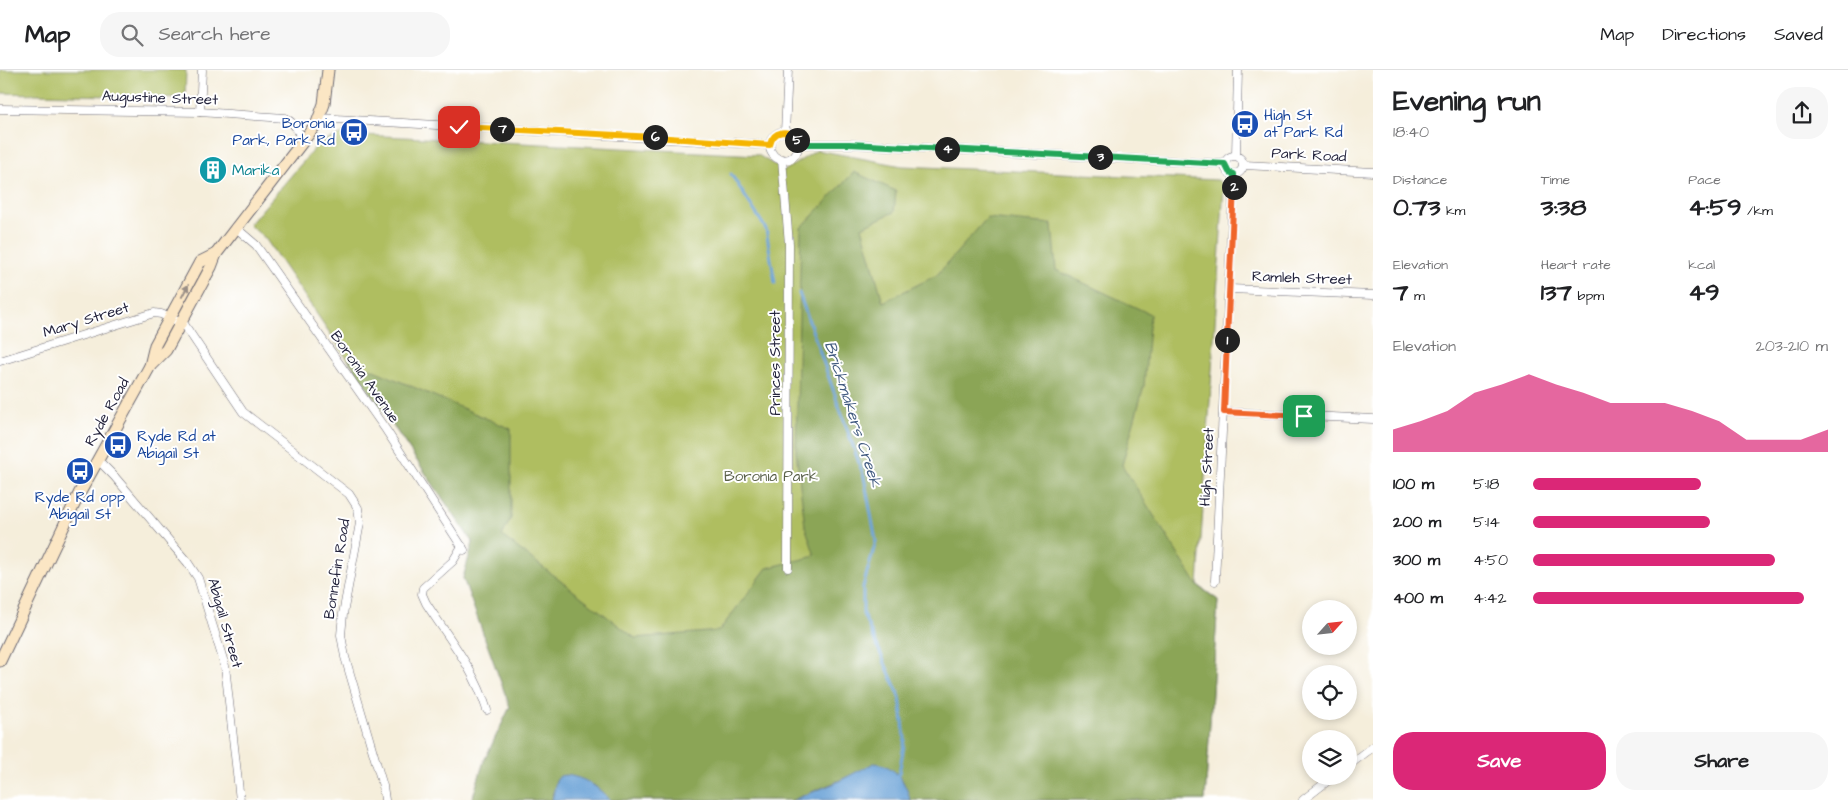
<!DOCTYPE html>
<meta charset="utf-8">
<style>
:root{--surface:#fff;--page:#f6f6f6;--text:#202124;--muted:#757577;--line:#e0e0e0;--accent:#db2777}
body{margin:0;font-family:"Architects Daughter",sans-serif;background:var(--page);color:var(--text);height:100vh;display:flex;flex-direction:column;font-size:19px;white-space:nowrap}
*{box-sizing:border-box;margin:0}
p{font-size:16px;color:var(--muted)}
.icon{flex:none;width:28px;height:28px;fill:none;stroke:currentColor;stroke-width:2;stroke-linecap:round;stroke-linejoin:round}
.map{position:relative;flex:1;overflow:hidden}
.panel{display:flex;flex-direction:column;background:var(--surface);width:475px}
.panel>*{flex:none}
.needle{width:32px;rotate:63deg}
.tools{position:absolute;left:1302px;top:530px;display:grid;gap:10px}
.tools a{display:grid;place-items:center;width:55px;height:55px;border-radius:50%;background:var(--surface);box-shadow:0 2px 8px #0003;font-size:25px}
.pin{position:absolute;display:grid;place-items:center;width:42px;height:42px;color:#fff;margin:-21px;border-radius:10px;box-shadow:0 2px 8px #0006}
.km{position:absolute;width:25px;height:25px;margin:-12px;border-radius:50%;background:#222;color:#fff;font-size:14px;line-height:25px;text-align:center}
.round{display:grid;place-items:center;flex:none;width:52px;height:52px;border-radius:20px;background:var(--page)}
.head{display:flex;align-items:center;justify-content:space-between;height:85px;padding:0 20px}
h1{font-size:28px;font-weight:800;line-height:38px}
.figures{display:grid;grid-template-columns:repeat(3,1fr);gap:8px;height:85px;padding:5px 20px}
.figures div{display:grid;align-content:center}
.figures b{font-size:25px;font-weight:800}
.figures small{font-size:14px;font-weight:400}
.figures p{font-size:14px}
.chart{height:140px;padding:10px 20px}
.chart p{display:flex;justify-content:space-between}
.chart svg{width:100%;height:90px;margin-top:5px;fill:var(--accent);opacity:.7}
.cta{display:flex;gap:10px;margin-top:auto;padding:10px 20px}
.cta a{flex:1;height:58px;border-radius:20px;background:var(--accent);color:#fff;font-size:20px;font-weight:800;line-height:58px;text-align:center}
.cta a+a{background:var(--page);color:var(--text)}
ul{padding:0 20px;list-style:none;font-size:16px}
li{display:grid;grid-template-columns:80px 60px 1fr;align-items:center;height:38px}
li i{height:12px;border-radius:6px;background:var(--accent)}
header{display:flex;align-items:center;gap:30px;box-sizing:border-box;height:70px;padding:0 25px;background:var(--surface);border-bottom:1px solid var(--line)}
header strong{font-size:24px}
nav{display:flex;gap:28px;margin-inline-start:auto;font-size:18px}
.search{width:350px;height:45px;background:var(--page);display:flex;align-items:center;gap:12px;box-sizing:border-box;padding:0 18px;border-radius:20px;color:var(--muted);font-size:19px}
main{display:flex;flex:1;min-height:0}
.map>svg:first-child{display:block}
</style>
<header>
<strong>Map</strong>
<div class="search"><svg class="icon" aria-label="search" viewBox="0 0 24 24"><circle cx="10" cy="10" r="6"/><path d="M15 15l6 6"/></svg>Search here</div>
<nav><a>Map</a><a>Directions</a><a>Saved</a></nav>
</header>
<main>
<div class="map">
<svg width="1373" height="730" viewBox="0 0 1373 730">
<rect width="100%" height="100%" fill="#fff"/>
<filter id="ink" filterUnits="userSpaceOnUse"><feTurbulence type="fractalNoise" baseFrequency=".02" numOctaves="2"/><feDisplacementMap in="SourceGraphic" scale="10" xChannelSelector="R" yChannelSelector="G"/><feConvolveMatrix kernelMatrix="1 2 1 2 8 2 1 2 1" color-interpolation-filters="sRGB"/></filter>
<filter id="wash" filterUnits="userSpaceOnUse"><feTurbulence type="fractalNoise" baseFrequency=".0096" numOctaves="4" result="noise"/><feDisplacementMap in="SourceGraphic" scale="20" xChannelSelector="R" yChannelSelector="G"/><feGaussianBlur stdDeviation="1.12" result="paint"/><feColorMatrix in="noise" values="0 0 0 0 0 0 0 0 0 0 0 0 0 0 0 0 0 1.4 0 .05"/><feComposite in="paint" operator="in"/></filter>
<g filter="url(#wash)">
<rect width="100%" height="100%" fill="#f5eedb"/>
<g fill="#afbe60" stroke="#68704e">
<path d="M0,0h186l-1,28 -185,-5z"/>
<path d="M343,64l415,21 26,16 33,-21 85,16 316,14 6,6 -26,399 20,15 -13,200h-295l-1,-7 -103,1 -13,6h-183l-7,-8h-50l-1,8h-80l12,-39 26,-54 -47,-129 10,-35 -208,-305 -16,-13 70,-82z"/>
</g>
<path fill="#8ba556" stroke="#566448" d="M854,102l42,19 -2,21 -32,15 21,75 54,-27 50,-57 65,6 4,46 94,44 -6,72 -22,79 76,121 20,14 -13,200h-295l-8,-21 -57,-1 -52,22h-183l-16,-15 -41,7 -1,8h-80l12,-39 26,-54 -47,-129 10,-35 -125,-184 163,70v89l-9,18 133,102 84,-7 48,-63 48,-12 -10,-30 -9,-74 5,-224z"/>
<g fill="#68a0d6" stroke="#456188">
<path d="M874,693c20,1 32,19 36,37h-117l42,-17z"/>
<path d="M565,705c19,2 32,11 45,25h-58l4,-19 4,-5z"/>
</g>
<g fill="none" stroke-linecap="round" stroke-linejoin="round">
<g stroke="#68a0d6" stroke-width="3">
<path d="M731,104l35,55 9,54"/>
<path d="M799,223l65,184 12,64 -13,46v27l37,83 5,42 -6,34 -3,6"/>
</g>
</g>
</g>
<g filter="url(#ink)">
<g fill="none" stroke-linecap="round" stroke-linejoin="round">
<defs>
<g id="minor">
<path d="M0,39l200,3 85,6c11,6 16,14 15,26"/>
<path d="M200,42l2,-42"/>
<path d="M319,48l451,27"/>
<path d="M785,62l3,-62"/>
<circle cx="784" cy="76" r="14"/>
<path d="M798,74h51l376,20"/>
<path d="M1236,85l2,-85"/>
<circle cx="1234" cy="95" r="9"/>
<path d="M782,89l7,85 -1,324"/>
<path d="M1244,95l129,7"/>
<path d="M235,157l21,18 130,185 78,120"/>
<path d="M1230,219l143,6"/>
<path d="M0,291l154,-48 7,1 23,10 59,88 106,82 9,14 2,15 -17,91 -2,21 4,22 38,129 2,14"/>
<path d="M1224,342l149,7"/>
<path d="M98,390l16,16 74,87 10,15 27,88 15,134"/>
<path d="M462,476l-9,15 -30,27 -1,6 4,9c23,36 48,65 61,107"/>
<path d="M1215,511l19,-407"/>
<path d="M1349,695l24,-18"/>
<path d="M1303,730l31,-24"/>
</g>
<g id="secondary">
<path d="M150,296l16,-16 45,-83 5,-13 101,-131 7,-19 4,-34"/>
<path d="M0,591l79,-167 71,-128 5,-21 45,-83 16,-8"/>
</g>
</defs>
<use href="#minor" stroke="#6c6973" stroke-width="9"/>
<use href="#secondary" stroke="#6c6973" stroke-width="13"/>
<use href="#minor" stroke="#fff" stroke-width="8"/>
<use href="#secondary" stroke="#fbe6c4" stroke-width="11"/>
</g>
<defs><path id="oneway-solid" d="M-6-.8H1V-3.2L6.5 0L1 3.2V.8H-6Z" transform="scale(1.25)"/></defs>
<use fill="#998e86" href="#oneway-solid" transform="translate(185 221) rotate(-62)"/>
</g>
<g fill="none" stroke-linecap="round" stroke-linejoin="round" filter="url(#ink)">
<defs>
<path id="split-1" d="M1227,270l-3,72 80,4"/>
<path id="split-2" d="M1227,270l7,-153"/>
<path id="split-3" d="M1100,87l125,7 4,8 5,2v13"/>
<path id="split-4" d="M947,79l153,8"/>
<path id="split-5" d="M797,70l1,4h51l98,5"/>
<path id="split-6" d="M655,67l115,8c3,-15 19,-17 27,-5"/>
<path id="split-7" d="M502,59l153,8"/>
<path id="split-8" d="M459,57l43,2"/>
</defs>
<use href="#split-1" stroke="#fff" stroke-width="10"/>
<use href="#split-2" stroke="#fff" stroke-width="10"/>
<use href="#split-3" stroke="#fff" stroke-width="10"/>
<use href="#split-4" stroke="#fff" stroke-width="10"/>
<use href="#split-5" stroke="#fff" stroke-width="10"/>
<use href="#split-6" stroke="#fff" stroke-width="10"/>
<use href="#split-7" stroke="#fff" stroke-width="10"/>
<use href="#split-8" stroke="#fff" stroke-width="10"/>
<use href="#split-1" stroke="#f0652b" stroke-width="6"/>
<use href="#split-2" stroke="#f0652b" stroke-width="6"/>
<use href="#split-3" stroke="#22a559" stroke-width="6"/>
<use href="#split-4" stroke="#22a559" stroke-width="6"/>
<use href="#split-5" stroke="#22a559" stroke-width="6"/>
<use href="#split-6" stroke="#f5b400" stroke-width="6"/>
<use href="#split-7" stroke="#f5b400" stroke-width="6"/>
<use href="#split-8" stroke="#f5b400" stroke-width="6"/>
</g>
<defs>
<symbol id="bus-disc" viewBox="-11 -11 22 22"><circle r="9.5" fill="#1a4fb4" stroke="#fff"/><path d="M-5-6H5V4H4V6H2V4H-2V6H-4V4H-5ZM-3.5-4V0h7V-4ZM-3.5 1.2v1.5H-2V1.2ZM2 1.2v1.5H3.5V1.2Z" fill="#fff"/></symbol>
<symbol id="building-disc" viewBox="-11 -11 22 22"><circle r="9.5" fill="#0f9aa8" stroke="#fff"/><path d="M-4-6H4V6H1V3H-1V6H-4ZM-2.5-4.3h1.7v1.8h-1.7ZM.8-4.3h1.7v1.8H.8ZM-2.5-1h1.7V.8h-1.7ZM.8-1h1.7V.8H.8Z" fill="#fff"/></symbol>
</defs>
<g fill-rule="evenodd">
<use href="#bus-disc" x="1229" y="38" width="32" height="32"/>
<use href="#bus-disc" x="338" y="46" width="32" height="32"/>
<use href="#building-disc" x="197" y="84" width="32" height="32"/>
<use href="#bus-disc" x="102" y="359" width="32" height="32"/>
<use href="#bus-disc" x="64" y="385" width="32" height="32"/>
</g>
<g text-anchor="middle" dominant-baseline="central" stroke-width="4" stroke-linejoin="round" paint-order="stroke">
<g font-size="15" fill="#22223b" stroke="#fff">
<text transform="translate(160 28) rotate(2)">Augustine Street</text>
<text transform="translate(1309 85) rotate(3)">Park Road</text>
<text transform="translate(1302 208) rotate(2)">Ramleh Street</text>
<text transform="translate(86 250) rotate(-17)">Mary Street</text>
<text transform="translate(775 293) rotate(-90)">Princes Street</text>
<text transform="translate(365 307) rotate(55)">Boronia Avenue</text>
<text transform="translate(107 342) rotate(-61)">Ryde Road</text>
<text transform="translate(1207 397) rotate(-87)">High Street</text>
<text transform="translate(337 499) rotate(-81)">Bonnefin Road</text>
<text transform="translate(225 553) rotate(74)">Abigail Street</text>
</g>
<g font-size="15" fill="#164399" stroke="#fff" text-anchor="start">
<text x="1264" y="45">High St<tspan x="1264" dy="17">at Park Rd</tspan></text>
<text x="335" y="53" text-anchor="end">Boronia<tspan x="335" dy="17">Park, Park Rd</tspan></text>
<text x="137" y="366">Ryde Rd at<tspan x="137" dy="17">Abigail St</tspan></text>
<text x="80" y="427" text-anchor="middle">Ryde Rd opp<tspan x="80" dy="17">Abigail St</tspan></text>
</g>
<g font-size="15" fill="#0d838f" stroke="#fff" text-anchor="start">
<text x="232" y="100">Marika</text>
</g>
<g font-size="15" fill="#5a604a" stroke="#fff">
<text x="771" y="406">Boronia Park</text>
</g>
<g font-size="16" font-style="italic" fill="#425b81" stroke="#fff">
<text transform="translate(853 344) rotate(72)">Brickmakers Creek</text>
</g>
</g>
</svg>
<div class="tools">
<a><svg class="needle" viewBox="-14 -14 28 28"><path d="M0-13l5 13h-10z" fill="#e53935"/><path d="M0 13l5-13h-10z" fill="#757577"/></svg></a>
<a><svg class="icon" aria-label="locate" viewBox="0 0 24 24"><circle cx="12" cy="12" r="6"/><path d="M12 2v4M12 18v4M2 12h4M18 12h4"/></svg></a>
<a><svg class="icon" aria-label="layers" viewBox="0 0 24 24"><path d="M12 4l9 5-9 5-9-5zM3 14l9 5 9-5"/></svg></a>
</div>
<div class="pin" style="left:1304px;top:346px;background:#1e9e55"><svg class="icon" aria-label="arrive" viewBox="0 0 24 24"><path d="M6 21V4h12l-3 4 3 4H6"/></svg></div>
<div class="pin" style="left:459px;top:57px;background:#d93025"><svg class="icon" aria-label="check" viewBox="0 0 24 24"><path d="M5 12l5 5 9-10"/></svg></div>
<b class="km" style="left:1227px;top:270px">1</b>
<b class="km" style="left:1234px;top:117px">2</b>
<b class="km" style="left:1100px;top:87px">3</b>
<b class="km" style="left:947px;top:79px">4</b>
<b class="km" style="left:797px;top:70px">5</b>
<b class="km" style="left:655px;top:67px">6</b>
<b class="km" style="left:502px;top:59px">7</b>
</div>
<section class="panel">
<div class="head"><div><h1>Evening run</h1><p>18:40</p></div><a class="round"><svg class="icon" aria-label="share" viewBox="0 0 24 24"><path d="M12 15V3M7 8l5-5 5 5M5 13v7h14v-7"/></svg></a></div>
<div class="figures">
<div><p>Distance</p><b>0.73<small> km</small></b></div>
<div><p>Time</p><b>3:38</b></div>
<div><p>Pace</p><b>4:59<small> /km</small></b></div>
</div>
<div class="figures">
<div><p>Elevation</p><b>7<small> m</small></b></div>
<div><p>Heart rate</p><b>137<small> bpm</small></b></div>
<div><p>kcal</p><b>49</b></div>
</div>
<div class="chart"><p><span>Elevation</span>203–210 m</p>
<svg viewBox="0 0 160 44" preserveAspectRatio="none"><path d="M0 44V33L10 29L20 24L30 15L40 11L50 6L60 11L70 15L80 20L90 20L100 20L110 24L120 29L130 38L140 38L150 38L160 33V44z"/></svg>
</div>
<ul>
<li><b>100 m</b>5:18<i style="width:57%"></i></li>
<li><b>200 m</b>5:14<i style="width:60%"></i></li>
<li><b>300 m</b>4:50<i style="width:82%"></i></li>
<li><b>400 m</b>4:42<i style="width:92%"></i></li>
</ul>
<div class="cta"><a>Save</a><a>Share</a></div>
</section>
</main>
